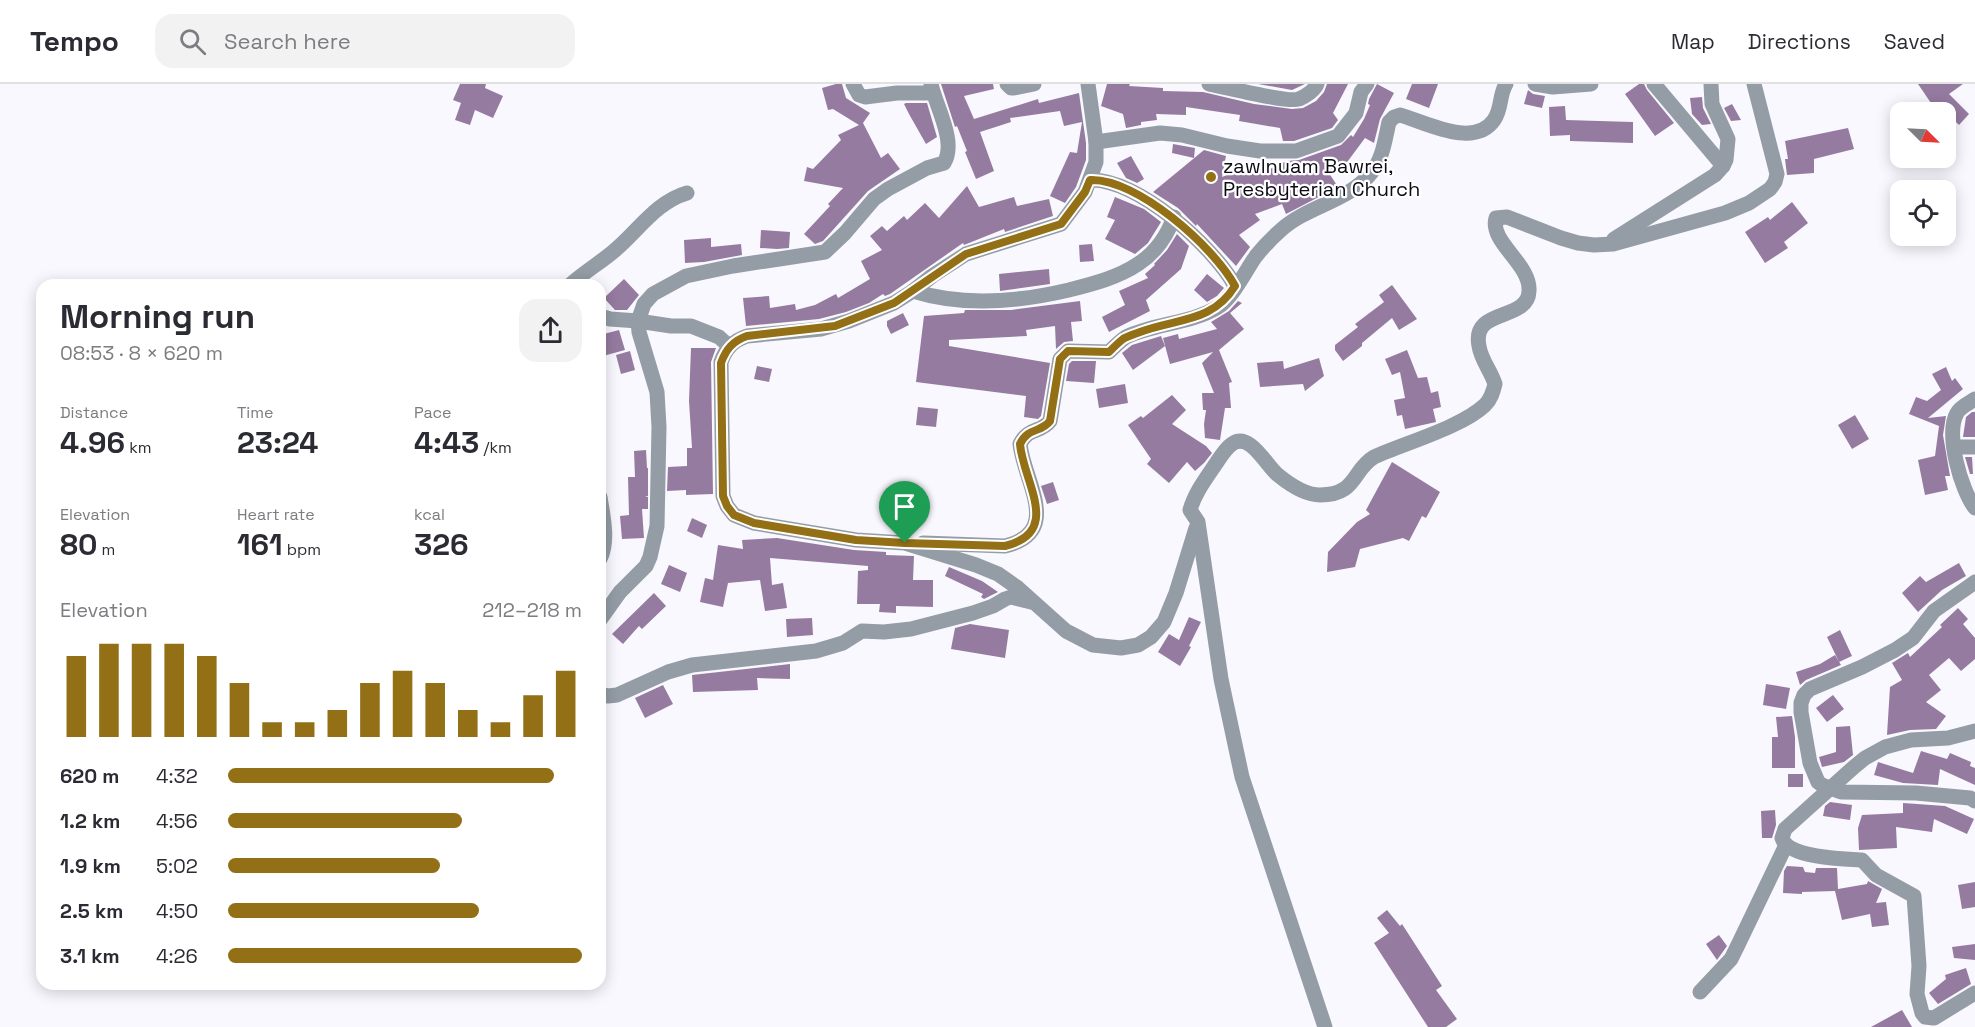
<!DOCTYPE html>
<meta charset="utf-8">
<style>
:root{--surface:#fff;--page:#f2f2f3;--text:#2b2b33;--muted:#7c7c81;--line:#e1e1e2;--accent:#936f16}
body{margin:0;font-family:"Space Grotesk",sans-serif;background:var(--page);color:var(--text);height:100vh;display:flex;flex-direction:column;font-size:22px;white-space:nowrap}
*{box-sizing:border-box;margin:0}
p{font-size:20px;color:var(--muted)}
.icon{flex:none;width:33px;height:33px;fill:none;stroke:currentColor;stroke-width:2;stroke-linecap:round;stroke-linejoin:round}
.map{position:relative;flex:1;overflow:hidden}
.sheet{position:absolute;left:36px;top:195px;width:570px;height:711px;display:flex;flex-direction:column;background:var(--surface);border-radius:18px;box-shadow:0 3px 15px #0003}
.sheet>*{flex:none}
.needle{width:39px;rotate:114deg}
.fabs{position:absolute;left:1890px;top:18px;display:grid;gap:12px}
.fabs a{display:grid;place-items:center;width:66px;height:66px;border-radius:12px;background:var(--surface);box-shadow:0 3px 15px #0003;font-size:30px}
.pin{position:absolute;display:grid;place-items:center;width:51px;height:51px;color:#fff;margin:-62px -26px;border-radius:50% 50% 50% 0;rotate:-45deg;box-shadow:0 0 6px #0007}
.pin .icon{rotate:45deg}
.round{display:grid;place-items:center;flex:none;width:63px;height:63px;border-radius:18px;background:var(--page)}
.summary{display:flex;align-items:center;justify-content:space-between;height:102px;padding:0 24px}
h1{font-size:33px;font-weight:800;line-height:45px}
.stats{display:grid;grid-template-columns:repeat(3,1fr);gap:9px;height:102px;padding:6px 24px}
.stats div{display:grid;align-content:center}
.stats b{font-size:30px;font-weight:800}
.stats small{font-size:16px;font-weight:400}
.stats p{font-size:16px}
.chart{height:168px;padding:12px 24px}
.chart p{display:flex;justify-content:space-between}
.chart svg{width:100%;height:108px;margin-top:6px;stroke:var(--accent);stroke-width:6}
ul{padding:0 24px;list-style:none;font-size:20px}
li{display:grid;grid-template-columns:96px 72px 1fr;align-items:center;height:45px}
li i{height:15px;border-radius:8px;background:var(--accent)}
header{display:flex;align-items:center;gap:36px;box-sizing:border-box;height:84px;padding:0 30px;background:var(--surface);border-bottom:2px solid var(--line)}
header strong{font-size:28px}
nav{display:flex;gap:33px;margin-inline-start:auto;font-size:21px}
.search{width:420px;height:54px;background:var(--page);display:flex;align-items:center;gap:15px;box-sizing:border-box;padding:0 21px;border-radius:18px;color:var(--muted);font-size:22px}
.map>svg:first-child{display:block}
</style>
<header>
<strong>Tempo</strong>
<div class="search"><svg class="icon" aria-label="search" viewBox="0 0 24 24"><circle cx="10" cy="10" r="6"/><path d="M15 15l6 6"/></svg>Search here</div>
<nav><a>Map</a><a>Directions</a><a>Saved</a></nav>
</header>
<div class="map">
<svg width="1975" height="943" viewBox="0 0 1975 943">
<rect width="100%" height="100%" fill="#f8f8fe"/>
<g fill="#967ba1">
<path d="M460,0h26l-1,4 18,8 -10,22 -18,-8 -5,15 -15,-5 6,-17 -8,-3z"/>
<path d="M836,0h6l4,14 24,15 -7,10 18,35 7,-5 12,16 -32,22 -45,50 -8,3 -11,-10 26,-28 -2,-2 15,-16 -39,-7 3,-14 6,2 28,-29 -3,-5 21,-10 -26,-16 -5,1 -6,-22z"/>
<path d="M941,0h52l1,5 -30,7 10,23 64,-20 1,4 40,-10 7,50v17l-10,27 -11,16 -15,-7 20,-44 7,1 5,-31 -18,4 -4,-15 -50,7 1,4 -31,10 14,39 -18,8 -11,-27 2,-1 -10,-25 -2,1z"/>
<path d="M1107,0h23l-1,2 34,2v3l40,1 51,12 38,5 11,-1 13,-7 8,-9 3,-8h21l-15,29 5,7 -6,8 -38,13h-11l-3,-13 -41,-7 1,-6 -54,-8v8l-30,-1 1,6 -16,2v3l-15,3 -3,-14 -22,-8z"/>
<path d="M1258,0h47l-13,6z"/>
<path d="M1377,0l17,9 -14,26 -6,24 -9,-5 -20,27 -16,8 9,14 -52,27 -4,-10 -27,10 5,6 -21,15 11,12 -14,19 -39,-42 -1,2 -18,-18 -25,-16 51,-42 22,6 -4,21 38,-16 6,10 21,-10 12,-1 42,-15 10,-10 2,2 11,-18 6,-14 -2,-1 1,-5z"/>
<path d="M1412,0h26l-9,24 -23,-9z"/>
<path d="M1639,0h5l3,6 27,33 -19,13 -30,-42z"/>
<path d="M1918,0h45l-14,10 20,20 -10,11 -22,-22 -4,3z"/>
<path d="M1528,6l5,4 12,2 -3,12 -18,-4z"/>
<path d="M1702,13l1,11 8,16 -9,1 -10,-11 -2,-16z"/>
<path d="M906,19h21l10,34 -11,7 -17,-30 -5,-10z"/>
<path d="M1732,20l9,16 -10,1 -7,-13z"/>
<path d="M1565,22l1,14 67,2v21l-63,-2v-6l-20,1 -1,-29z"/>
<path d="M1848,44l6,21 -40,10v14l-27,2 -2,-16h3l-3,-18z"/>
<path d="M1173,60l22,4 -1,10 -22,-5z"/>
<path d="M1131,72l13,23 -7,4 -11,-5 -9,-15z"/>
<path d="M967,102l12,21 35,-10 3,9 32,-7 4,17 -48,16 -1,-3 -40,16 -1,-2 -73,51 -5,2 -2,-2 -14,9 -23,9 -27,7 -73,7 -3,-28 26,-2 1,12 25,-4 1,6 19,-5 21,-11 2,4 32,-19 -9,-18 21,-11 -12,-14 12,-10 5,5 17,-15 3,4 18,-17 14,15z"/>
<path d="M1115,113l29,12 17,13 -13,21 -13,11 -30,-15 10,-19 -8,-3z"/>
<path d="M1792,118l16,21 -24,19 4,6 -23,15 -20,-31 23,-15 2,3z"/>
<path d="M761,146l29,2 -1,16 -12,1 -17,-1z"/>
<path d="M1177,150l12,12 -8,23 -35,31 4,11 -41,21 -7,-15 23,-12 -6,-14 29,-13 -3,-4 10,-9 -1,-1 13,-14z"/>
<path d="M711,154v9l30,-3 1,11 -38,7 -19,1 -1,-23z"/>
<path d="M1092,160l2,17 -14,1 -1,-17z"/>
<path d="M1049,185l1,15 -50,7 -1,-17z"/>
<path d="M1207,190l17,14 -7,8 -10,6 -13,-12z"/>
<path d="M624,195l15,16 -12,15h-12l-11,-12z"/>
<path d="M1392,201l25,34 -18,11 -7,-12 -30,25v3l-19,15 -8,-11v-5l23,-18 -3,-3 29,-22 -5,-7z"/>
<path d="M1080,217l2,20 -11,1 2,19 -9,1 -8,7 -1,-23 -29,4 1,6 -78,4v6l101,17 -9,53 -3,3 -14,-2 2,-21 -110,-14 8,-66 40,-3 1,-3h46z"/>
<path d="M1238,217l4,2 -12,10 14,16 -25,21 13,32 -3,1 2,25h-6l-5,32 -15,-2 -1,-14 2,-14h-3l-1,-17h12l-12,-30 11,-11 -43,12 -7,-26 15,-4 1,5 38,-10 -6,-7 18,-11z"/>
<path d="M903,229l6,12 -18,9 -4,-8v-5z"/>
<path d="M619,246l6,20 -22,6 -3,-11v-10z"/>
<path d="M1161,252l4,10 -32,24 -11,-17 10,-8z"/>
<path d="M691,264h25l-5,14 2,132 -27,1v-5l-19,1 1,-24 19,-1v-18h5l-3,-47z"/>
<path d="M1407,266l11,28 9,-1 4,16 7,-2 3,16 -8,2 3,13 -31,7 -3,-14 -5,1 -3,-16 11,-2 -5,-26 -8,3 -7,-16z"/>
<path d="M630,267l5,19 -14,4 -5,-19z"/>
<path d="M1319,274l5,18 -19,15 -2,-7 -43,3 -3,-24 26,-2 1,8z"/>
<path d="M1072,277h24l-2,22 -28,-2 3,-17z"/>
<path d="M757,282l15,3 -3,13 -15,-3z"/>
<path d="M1946,283l6,14 3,-3 8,11 -35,29 18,-2 -3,19 7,41h-5l3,14 -23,5 -7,-35 17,-4 4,-30 -30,-12 7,-17 11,4 14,-11 -9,-16z"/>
<path d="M1125,300l3,19 -29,5 -3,-19z"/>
<path d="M1172,311l14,15 -14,14 34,22 6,7 -8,10 -9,8 -8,-9 -18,21 -22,-19 4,-5 -23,-34 13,-9 2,2z"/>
<path d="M918,323l20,2 -2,18 -20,-2z"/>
<path d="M1972,328h3v25h-12l3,-20z"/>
<path d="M1855,331l14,24 -17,10 -14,-24z"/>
<path d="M646,366l1,18h1v28h-3l3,1v12h-6l2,29 -22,1 -2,-23 9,-1 -1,-38h7l-1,-26z"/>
<path d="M1965,373h7l1,17h-3z"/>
<path d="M1392,378l48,30 -14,26 -4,-2 -13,25 -6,-3 -43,11 -5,18 -28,5 1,-20 29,-30 13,-8 -4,-4z"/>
<path d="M1053,398l6,18 -12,4 -6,-18z"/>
<path d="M692,434l15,7 -5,13 -15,-7z"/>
<path d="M777,454l77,12 32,2v3l28,1 -1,24h20v27l-37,-1v7l-17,-1 1,-8h-23l1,-33 10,-1v-4l-98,-8 2,27 11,-2 4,25 -22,3 -5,-31 -32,3 -5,24 -23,-5 5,-24 8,2 5,-35 25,4 -1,-9z"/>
<path d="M1959,479l7,13 -24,14 -24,22 -16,-19 18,-17 6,6z"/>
<path d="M669,481l18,8 -7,19 -19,-8z"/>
<path d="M949,483l33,14 16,11 -14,7 -3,-2 2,-3 -38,-18z"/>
<path d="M654,509l12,13 -24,23 -3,-3 -16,18 -11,-10z"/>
<path d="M1958,524l10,11 -5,5 12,14v21l-14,12 -12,-13 -20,17 12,15 -15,12 20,14 -10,13 -26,1 -23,5 3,-48 12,-7 -10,-17 16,-10 2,4 32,-30 -2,-2z"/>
<path d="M1189,533l12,5 -12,24 2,1 -11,19 -22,-14 11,-18 10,6z"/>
<path d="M812,534l1,17 -26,2 -1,-18z"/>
<path d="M970,540l39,6 -4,28 -54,-9 4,-21z"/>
<path d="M1840,546l12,26 -13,6 -12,-25z"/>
<path d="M1835,571l6,10 -35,15 -6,5 -4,-13 24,-8z"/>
<path d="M790,580v15l-33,-1 1,12 -65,2 -1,-17z"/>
<path d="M1766,600l24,4 -4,21 -23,-4z"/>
<path d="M663,601l10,19 -28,14 -10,-20z"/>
<path d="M1833,611l11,14 -17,13 -11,-14z"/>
<path d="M1792,632l3,21v31h-23v-31h6l-2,-20z"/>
<path d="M1850,642l3,29 -9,7 -22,5 -3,-10 17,-5v-25z"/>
<path d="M1921,667l26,8 3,-6 21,9 -1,4 5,2v17l-35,-16 -2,16 -35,-2 -29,-8 4,-13 35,11z"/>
<rect x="1788" y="690" width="15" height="13"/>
<path d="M1830,718l22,3 -2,15 -27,-4 2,-10z"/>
<path d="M1903,719l42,3 29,13 -7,15 -33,-15 -2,13 -36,-5 1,21 -38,2 -1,-22 4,-13 41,-2z"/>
<path d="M1775,726l1,15 -4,13h-10l-1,-27z"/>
<path d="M1787,782l16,1 2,5 10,1 1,-5h21l1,21 29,-5 1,-3 14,8 -6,14 10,-1 3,23 -17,2 -2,-13 -28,6 -7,-29 -33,1v2l-19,-1 1,-22z"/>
<path d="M1975,798v25l-13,2 -4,-24z"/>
<path d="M1387,826l13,16 2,-2 40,62 -6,4 21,29 -11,8h-18l-54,-84 15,-10 -12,-15z"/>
<path d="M1719,851l8,11 -10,14 -11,-16z"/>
<path d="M1975,860v16l-21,-2 -2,-11z"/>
<path d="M1966,884l5,16 -33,20 -9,-11 17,-14 -1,-4z"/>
<path d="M1902,926l10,17h-41z"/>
</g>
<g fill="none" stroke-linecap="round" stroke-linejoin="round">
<g stroke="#949ca6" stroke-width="15">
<path d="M853,0l6,11 6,2 32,-4h36"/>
<path d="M1007,0l4,4h3l20,-4"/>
<path d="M1088,0l8,58v20l-11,30 -24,32 -95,30 -34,22 -19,15 -19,12 -45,18 -28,8 -74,7c-14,5 -21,12 -26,26l2,134 4,10 7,9 20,8 102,17 49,3 71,22 22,9 20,14 48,43 27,14 28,3 17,-3 13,-8 13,-15 12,-29 20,-65"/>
<path d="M1209,0c17,3 78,19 90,15 7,-3 16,-9 18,-15"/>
<path d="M1535,0l18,3 38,-3"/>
<path d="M1654,0l69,82"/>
<path d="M1096,58l64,-9 22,2 45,11 33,5h36l42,-15 18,-23 5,-21 6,-8"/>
<path d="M1090,96c47,-2 124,67 145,106"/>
<path d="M1614,155l101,-64 8,-9 3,-6 2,-21 -16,-35 -1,-20"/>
<path d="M570,201c14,-13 30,-22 44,-34 24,-20 42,-49 73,-58"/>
<path d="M913,207c51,16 105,11 156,-1 23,-6 48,-12 69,-26 17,-11 29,-28 36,-47"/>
<path d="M600,232l10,3 28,2 33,5h20l28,11 10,9"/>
<path d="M1975,315c-6,4 -15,8 -18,14 -12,21 4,77 18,95"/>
<path d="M1954,363h21"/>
<path d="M600,413c3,19 9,44 0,62"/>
<path d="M923,459l82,3c58,-14 19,-64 15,-102 8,-17 21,-11 30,-23l10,-62 8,-8 41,1c5,-5 11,-11 17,-15 29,-14 64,-13 92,-30 14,-8 28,-37 38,-51 8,-10 17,-19 26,-27 26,-23 67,-28 89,-56 12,-14 14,-34 18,-51l5,-5 6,-2c25,7 74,34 94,5 8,-11 5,-25 12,-36"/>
<path d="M1975,498l-41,29 -21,27 -18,12 -33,17 -52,22 -6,6 -3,8v9l9,51 8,19 4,3 19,7 75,1 54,5 5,3"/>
<path d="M600,536l20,-28 26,-26 4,-9 7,-31 2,-99 -2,-35 -18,-60 -1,-11 6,-17 9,-10 33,-18 47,-10 92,-14 20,-19 29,-34 14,-10 39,-21 17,-5c13,-21 -8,-56 -13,-79"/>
<path d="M600,610l8,2 9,-1 51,-23 24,-7 124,-14 27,-8 19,-12 22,1 27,-3 62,-16 20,-7 12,-7 6,-2 20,5"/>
<path d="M1975,647l-27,7 -37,2 -26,7 -20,11 -11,9 -69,62 -3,9c6,20 62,21 80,22l14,15 38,21 5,70 -2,28 5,19 3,4 9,1 41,-25"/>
<path d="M1700,908l31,-33 6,-12 49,-102"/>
<path d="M1325,943l-83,-250 -21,-98 -23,-157 -8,-12c5,-18 17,-33 27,-48 4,-6 9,-14 15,-18 18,-13 35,23 46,31 11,9 27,20 42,20 37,0 32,-25 54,-38 31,-14 88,-30 111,-52 6,-6 8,-13 10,-21 -4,-13 -14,-24 -16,-38 -8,-39 49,-24 50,-55 2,-27 -40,-49 -33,-73l11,-1 54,21 17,5 16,2 19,-1 112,-31 24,-10 21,-14 5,-7 2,-8 -23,-90"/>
</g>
</g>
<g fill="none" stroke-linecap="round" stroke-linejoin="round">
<defs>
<path id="route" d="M1090,96c47,-2 124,67 145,106 -23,37 -58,32 -95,46 -5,2 -12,4 -17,7 -5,4 -10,9 -14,13l-41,-1 -8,8 -10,62c-9,12 -22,6 -30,23 3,38 43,88 -15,102l-100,-3 -49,-3 -102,-17 -20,-8 -7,-9 -4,-10 -2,-133c5,-14 12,-22 26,-27l88,-10 59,-23 72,-49 95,-30 24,-32z"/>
</defs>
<use href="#route" stroke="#fff" stroke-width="12"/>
<use href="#route" stroke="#936f16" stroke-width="8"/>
</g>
<circle fill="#936f16" stroke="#fff" stroke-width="2" cx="1211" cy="93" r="6"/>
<g text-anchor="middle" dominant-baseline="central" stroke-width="4.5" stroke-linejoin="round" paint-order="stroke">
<g font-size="20" fill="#0a0a13" stroke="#fff" text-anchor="start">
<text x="1223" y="82">zawlnuam Bawrei,<tspan x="1223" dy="23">Presbyterian Church</tspan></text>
</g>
</g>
</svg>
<div class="fabs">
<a><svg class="needle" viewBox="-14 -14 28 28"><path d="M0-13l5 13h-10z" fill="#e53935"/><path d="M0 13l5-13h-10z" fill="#7c7c81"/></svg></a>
<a><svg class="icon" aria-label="locate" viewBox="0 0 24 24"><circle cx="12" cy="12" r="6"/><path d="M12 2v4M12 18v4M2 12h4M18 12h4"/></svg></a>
</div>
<div class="pin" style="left:905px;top:459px;background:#1e9e55"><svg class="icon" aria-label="arrive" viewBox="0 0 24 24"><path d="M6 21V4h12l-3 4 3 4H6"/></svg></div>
<section class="sheet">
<div class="summary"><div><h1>Morning run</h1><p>08:53 · 8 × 620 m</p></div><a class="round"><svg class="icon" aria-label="share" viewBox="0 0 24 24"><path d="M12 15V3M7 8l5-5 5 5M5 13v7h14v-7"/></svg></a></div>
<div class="stats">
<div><p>Distance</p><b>4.96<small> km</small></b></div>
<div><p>Time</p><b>23:24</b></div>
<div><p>Pace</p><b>4:43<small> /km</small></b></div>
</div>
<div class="stats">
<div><p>Elevation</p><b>80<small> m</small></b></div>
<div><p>Heart rate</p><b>161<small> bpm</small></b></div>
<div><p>kcal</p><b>326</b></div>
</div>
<div class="chart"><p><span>Elevation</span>212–218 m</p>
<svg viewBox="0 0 160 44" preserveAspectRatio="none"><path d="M5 44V11M15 44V6M25 44V6M35 44V6M45 44V11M55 44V22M65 44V38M75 44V38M85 44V33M95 44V22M105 44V17M115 44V22M125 44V33M135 44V38M145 44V27M155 44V17"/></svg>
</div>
<ul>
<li><b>620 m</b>4:32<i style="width:92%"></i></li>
<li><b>1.2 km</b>4:56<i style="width:66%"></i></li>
<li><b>1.9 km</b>5:02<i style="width:60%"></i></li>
<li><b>2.5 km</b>4:50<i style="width:71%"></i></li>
<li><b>3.1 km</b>4:26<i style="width:100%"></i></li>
</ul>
</section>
</div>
